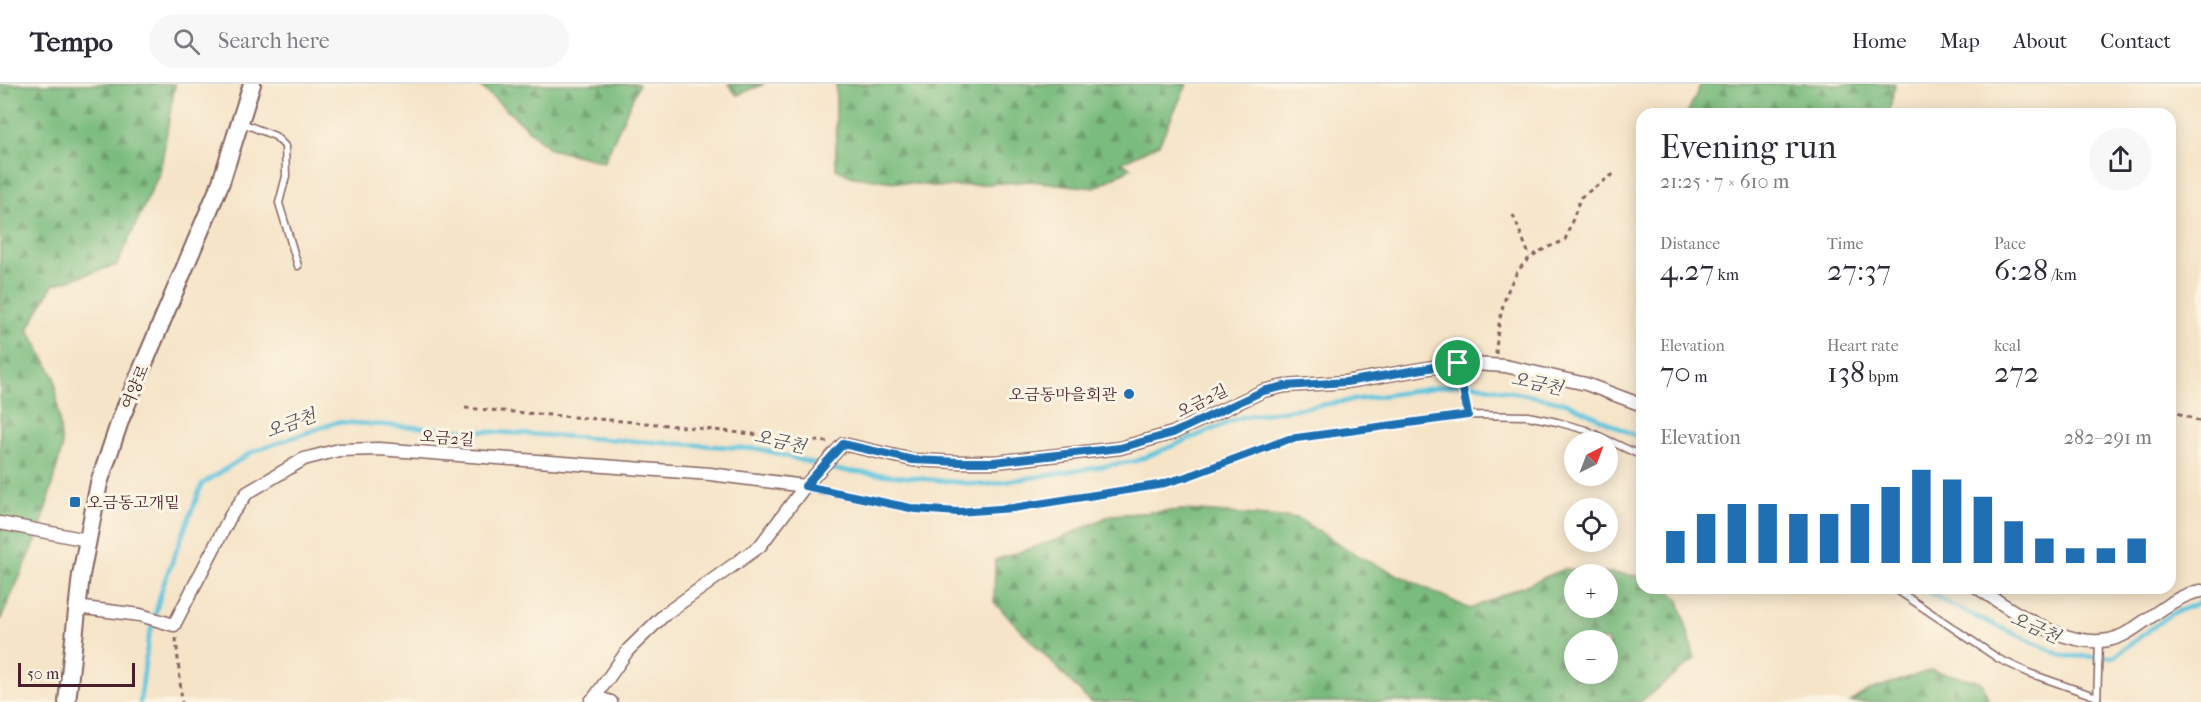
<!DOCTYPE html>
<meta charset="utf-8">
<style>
:root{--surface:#fff;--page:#f7f7f7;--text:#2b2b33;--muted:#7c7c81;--line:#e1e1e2;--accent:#1f6fb2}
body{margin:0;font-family:"IM FELL French Canon","Noto Serif KR",serif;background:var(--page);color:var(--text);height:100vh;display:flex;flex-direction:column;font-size:22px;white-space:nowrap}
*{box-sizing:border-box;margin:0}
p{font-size:20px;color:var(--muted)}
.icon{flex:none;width:33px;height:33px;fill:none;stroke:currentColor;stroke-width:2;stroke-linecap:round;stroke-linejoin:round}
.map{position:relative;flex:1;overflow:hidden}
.sheet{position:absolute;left:1636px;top:24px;width:540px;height:486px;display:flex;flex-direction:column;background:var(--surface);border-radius:18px;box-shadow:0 3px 15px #0003}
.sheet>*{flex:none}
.needle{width:39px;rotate:42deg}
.tools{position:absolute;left:1564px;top:348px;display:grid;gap:12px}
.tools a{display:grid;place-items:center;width:54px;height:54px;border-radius:50%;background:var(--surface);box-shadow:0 3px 15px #0003;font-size:30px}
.scale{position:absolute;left:18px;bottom:15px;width:117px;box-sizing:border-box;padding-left:6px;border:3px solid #4a1f2b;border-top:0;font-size:16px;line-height:21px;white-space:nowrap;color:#4a1f2b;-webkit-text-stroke:4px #fcf5e5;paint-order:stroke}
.pin{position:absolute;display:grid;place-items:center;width:51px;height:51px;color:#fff;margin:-26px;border:3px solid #fff;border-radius:50%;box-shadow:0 2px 6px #0007}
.round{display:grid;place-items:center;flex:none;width:63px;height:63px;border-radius:32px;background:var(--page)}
.headline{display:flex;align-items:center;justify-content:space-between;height:102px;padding:0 24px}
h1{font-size:33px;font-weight:600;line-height:45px}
.stats{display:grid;grid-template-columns:repeat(3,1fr);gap:9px;height:102px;padding:6px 24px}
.stats div{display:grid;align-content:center}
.stats b{font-size:30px;font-weight:600}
.stats small{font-size:16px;font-weight:400}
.stats p{font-size:16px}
.chart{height:168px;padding:12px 24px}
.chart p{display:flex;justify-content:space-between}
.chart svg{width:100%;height:108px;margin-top:6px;stroke:var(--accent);stroke-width:6}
header{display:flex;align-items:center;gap:36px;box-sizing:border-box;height:84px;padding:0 30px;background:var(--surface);border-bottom:2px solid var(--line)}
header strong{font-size:28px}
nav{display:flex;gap:33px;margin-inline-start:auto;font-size:21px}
.search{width:420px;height:54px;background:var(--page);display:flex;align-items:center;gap:15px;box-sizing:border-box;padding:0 21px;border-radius:33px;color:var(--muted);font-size:22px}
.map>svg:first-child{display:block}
</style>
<header>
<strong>Tempo</strong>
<div class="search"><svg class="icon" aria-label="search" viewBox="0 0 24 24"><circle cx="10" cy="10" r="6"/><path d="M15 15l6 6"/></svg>Search here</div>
<nav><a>Home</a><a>Map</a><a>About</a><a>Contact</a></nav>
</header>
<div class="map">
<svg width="2201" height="618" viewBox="0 0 2201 618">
<defs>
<pattern id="forest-firs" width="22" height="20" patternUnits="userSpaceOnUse" patternTransform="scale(1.5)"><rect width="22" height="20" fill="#7abc7e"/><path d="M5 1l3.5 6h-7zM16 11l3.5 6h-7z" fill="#669867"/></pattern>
</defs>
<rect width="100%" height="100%" fill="#fcf5e5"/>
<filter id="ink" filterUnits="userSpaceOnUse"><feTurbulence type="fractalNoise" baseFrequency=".0167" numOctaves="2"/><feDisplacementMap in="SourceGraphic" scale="12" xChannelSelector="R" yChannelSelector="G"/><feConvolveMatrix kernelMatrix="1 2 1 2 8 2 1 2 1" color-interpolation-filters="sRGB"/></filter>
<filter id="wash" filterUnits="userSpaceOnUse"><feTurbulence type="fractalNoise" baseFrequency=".008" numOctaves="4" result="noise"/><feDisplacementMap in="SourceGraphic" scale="24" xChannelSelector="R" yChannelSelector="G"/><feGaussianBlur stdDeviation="1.35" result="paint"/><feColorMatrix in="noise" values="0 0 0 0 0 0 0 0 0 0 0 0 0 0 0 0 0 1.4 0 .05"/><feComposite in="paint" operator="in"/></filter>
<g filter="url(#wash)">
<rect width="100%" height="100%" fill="#f5e4c8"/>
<g fill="url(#forest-firs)" stroke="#626e54" stroke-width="1.5" fill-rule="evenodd">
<path d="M0,0h175l-15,88 -43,93 -64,20 -25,44 27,49 7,70 -23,86 -39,87z"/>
<path d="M478,0h161l-35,78 -54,-13z"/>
<path d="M728,0h36l-27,11z"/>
<path d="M836,0h351l-28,60 -38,19 10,5 -36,20 -64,-7 -89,6 -89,-10 -17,-8z"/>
<path d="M1701,0h194l-6,30h-202z"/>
<path d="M1184,426l113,8 63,39 110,52 94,-40 78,7v12h26l11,12 16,59 -55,43h-550l-96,-100 1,-42 67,-22 49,-23zM1575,490h33v34h-33zM1575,556h33v34h-33z"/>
<path d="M1931,586l51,12 7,20h-139l17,-11z"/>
</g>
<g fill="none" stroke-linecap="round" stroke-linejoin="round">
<g stroke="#60c4dd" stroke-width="4.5">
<path d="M1923,504l26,16 114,52 50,1 58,-43 30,-12"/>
<path d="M140,618l8,-61 15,-56 39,-101 50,-32 85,-30 423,27 77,21 148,15 151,-24 106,-44 224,-34 101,20 75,36"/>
</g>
</g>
</g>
<g filter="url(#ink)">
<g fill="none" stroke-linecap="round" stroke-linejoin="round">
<defs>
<g id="lane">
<path d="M242,39l33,13 10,10 1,30 -7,27 19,63"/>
<path d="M1458,279l10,52"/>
<path d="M806,403l109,22 43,3 55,-4 145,-23 28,-8 103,-38 179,-24 60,1 29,6 29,8 56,26"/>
<path d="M1894,504l105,71 30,14 68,24"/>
<path d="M2097,618l2,-60"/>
</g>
<g id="street">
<path d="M0,439l87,17"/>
<path d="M1978,504c37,25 102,71 147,46 25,-14 47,-38 76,-43"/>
<path d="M76,523l64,8 34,10 57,-110 16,-22 57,-34 35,-9 40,-1 331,25 95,12"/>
<path d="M595,613l33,-47 37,-36 95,-68 45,-60 38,-42 70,16 47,2h35l125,-14 53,-15 90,-42 22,-5 61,-4 112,-19 47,3 81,18 56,21"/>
<path d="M591,617l4,-4 16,5"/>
</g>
<path id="secondary" d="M67,618l14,-127 18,-92 22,-65 100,-236 31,-98"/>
</defs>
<use href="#lane" stroke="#866462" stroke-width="9"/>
<use href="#street" stroke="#866462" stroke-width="15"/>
<use href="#secondary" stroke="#866462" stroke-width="20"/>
<g stroke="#866462" stroke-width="3" stroke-dasharray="4.5 4.5" stroke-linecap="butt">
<path d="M1513,131l17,42"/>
<path d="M1496,270c1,-30 9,-77 35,-97 9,-7 23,-12 34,-17l16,-43 34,-24"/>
<path d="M465,324l192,16 170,18"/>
<path d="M2170,326l31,12"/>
<path d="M176,554l6,64"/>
</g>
<use href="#lane" stroke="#fff" stroke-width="6"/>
<use href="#street" stroke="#fff" stroke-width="12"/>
<use href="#secondary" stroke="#fff" stroke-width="16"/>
</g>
</g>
<g fill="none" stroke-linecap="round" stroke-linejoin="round" filter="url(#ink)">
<defs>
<path id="route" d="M1458,279l10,52 -179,24 -103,38 -28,8 -145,23 -55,4 -43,-3 -110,-23 38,-42 70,16 47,2h34l126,-14 53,-15 90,-42 22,-5 61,-4z"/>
</defs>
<use href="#route" stroke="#fff" stroke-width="12"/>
<use href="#route" stroke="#1f6fb2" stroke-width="8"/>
</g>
<g fill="#1f6fb2" stroke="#fcf5e5" stroke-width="2">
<circle cx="1129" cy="310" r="6"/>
<rect x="69" y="412" width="12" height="12" rx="3"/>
</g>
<g text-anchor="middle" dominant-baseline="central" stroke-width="6" stroke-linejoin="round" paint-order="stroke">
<g font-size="16" fill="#4a1f2b" stroke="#fcf5e5">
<text transform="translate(135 303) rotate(-67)">여양로</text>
<text transform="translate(1202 317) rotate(-26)">오금2길</text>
<text transform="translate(447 354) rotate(4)">오금2길</text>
</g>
<g font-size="16" fill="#4a1f2b" stroke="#fcf5e5" text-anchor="end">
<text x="1117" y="310">오금동마을회관</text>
<text x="87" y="418" text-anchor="start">오금동고개밑</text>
</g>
<g font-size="18" font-style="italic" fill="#515160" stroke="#fcf5e5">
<text transform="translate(1537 300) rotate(12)">오금천</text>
<text transform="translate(291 340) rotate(-20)">오금천</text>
<text transform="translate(780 358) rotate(13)">오금천</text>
<text transform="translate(2035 544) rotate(24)">오금천</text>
</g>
</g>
</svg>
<div class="tools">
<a><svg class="needle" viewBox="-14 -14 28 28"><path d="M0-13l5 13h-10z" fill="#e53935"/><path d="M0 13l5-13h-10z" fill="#7c7c81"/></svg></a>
<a><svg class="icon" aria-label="locate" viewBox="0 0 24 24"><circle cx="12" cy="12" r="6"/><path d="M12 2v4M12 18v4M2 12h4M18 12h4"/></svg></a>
<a>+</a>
<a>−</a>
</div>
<div class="scale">50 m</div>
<div class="pin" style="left:1458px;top:279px;background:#1e9e55"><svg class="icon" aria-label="arrive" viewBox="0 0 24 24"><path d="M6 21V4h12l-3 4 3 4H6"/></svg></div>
<section class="sheet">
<div class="headline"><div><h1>Evening run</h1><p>21:25 · 7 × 610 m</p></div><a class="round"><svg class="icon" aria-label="share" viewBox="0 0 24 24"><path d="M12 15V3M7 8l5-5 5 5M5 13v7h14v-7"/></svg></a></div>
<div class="stats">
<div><p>Distance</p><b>4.27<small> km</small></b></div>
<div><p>Time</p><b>27:37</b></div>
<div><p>Pace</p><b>6:28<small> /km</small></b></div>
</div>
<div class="stats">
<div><p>Elevation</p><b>70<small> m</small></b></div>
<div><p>Heart rate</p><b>138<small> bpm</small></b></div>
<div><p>kcal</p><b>272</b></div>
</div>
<div class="chart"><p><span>Elevation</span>282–291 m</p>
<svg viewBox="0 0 160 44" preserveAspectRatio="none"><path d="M5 44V31M15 44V24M25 44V20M35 44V20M45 44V24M55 44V24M65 44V20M75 44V13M85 44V6M95 44V10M105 44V17M115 44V27M125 44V34M135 44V38M145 44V38M155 44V34"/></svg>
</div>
</section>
</div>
